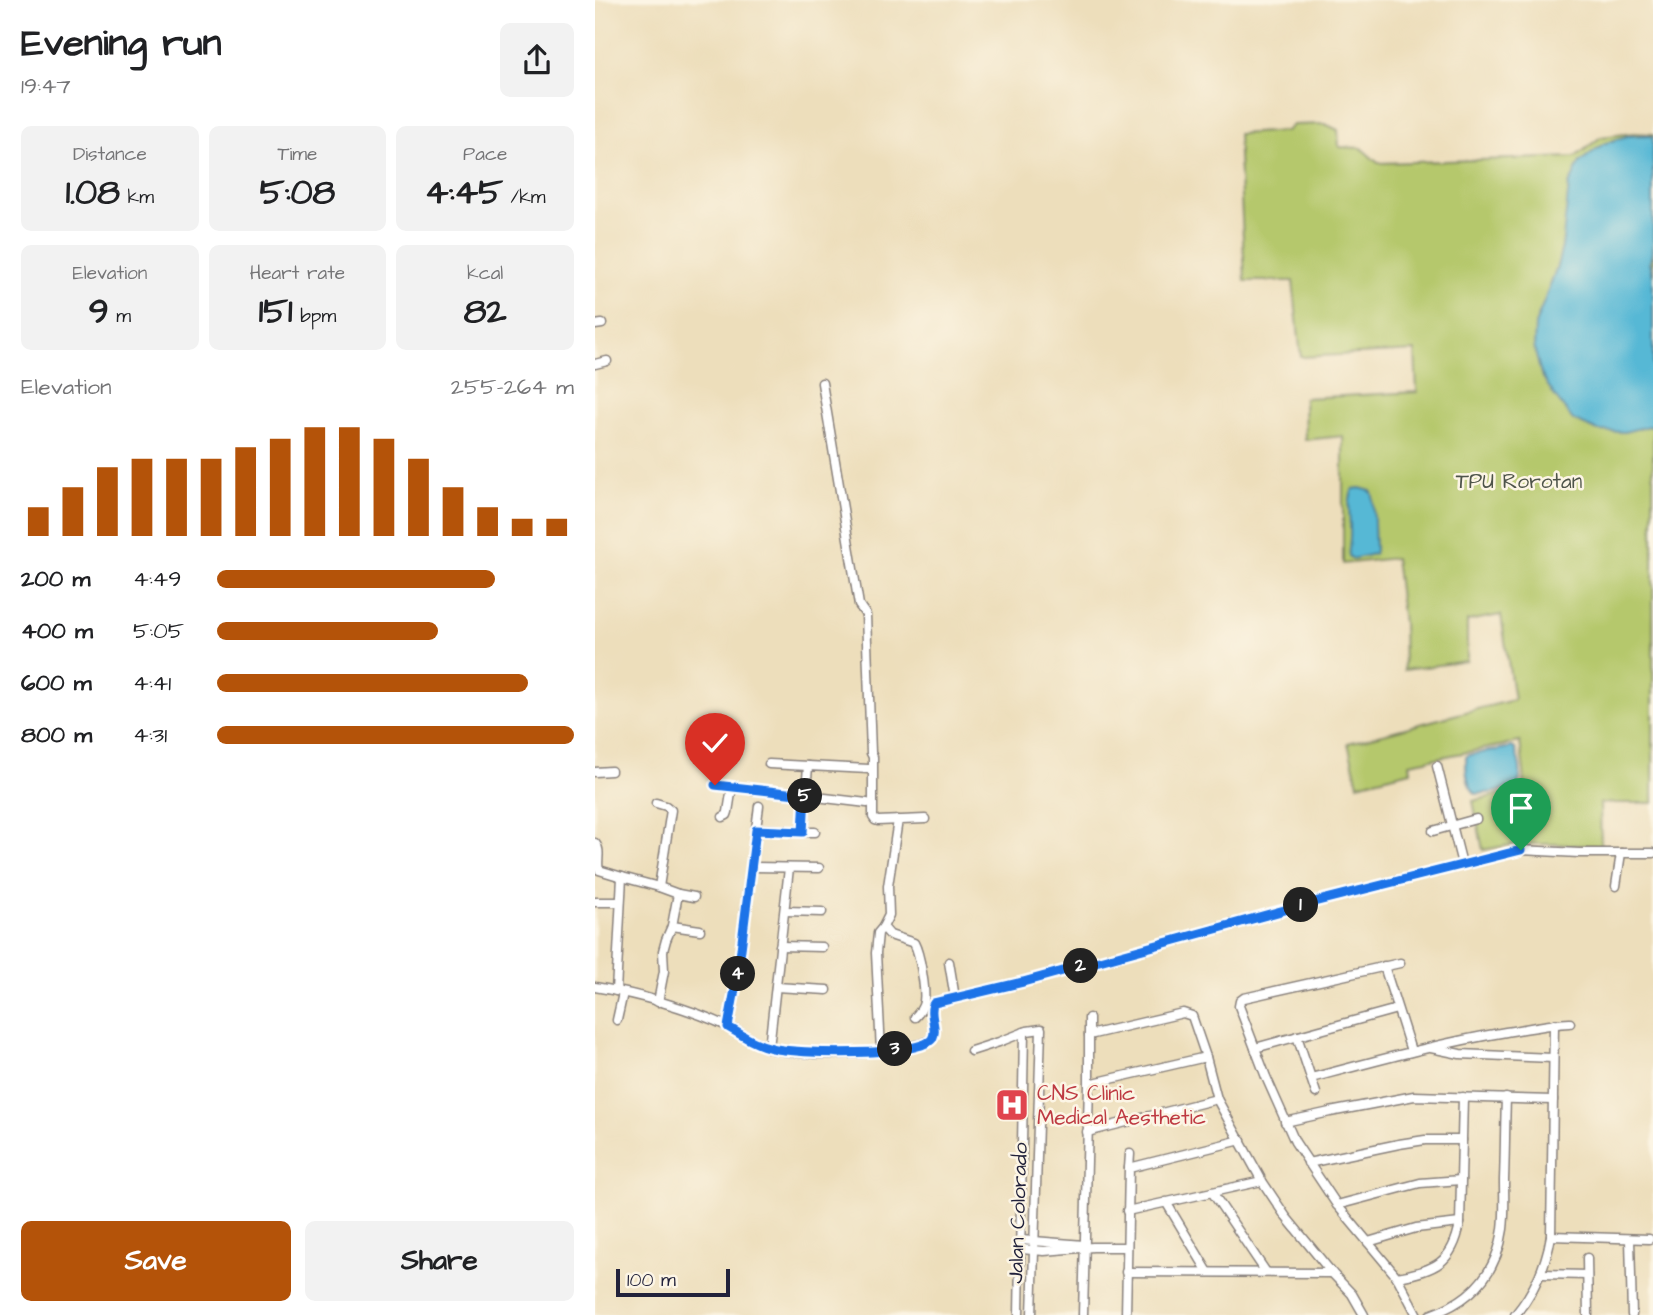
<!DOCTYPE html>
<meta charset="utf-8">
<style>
:root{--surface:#fff;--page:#f2f2f2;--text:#202124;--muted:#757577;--accent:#b45309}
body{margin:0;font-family:"Architects Daughter",sans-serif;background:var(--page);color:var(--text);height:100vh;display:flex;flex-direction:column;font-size:26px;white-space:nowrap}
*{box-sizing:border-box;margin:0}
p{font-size:23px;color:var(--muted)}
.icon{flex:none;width:38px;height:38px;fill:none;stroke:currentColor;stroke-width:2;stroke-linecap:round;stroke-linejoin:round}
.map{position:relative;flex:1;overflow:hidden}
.sheet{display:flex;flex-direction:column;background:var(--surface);width:595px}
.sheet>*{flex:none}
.scale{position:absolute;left:21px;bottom:18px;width:114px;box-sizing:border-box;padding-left:7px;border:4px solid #22223b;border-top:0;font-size:19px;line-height:24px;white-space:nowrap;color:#22223b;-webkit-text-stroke:5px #fcf5e5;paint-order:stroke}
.pin{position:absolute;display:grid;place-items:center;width:60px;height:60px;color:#fff;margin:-72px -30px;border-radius:50% 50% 50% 0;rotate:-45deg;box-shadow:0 0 7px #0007}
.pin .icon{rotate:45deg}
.km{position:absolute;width:35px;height:35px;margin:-18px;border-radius:50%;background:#222;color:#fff;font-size:19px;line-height:35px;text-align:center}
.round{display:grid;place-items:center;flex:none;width:74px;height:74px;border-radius:10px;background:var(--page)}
.head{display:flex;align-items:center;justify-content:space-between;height:119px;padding:0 21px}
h1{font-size:38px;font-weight:800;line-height:52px}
.figures{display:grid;grid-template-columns:repeat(3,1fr);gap:10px;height:119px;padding:7px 21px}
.figures div{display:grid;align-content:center;border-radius:10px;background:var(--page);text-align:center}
.figures b{font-size:35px;font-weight:800}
.figures small{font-size:19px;font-weight:400}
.figures p{font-size:19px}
.chart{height:196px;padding:14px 21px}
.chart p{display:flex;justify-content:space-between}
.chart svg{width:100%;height:126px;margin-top:7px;stroke:var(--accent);stroke-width:6}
.action{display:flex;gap:14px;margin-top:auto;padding:14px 21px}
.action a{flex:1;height:80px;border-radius:10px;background:var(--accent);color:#fff;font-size:28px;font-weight:800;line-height:80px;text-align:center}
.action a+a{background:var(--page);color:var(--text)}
ul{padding:0 21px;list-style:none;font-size:23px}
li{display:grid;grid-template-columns:112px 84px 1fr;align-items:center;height:52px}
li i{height:18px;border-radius:9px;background:var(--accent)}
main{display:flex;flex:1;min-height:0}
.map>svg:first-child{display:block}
</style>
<main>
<section class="sheet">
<div class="head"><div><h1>Evening run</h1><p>19:47</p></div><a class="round"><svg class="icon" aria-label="share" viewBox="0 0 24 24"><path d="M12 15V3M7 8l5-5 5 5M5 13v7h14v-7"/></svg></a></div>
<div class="figures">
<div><p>Distance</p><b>1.08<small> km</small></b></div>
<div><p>Time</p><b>5:08</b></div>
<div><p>Pace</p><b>4:45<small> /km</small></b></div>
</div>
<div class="figures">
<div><p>Elevation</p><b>9<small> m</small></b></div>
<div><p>Heart rate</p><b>151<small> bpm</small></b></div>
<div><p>kcal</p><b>82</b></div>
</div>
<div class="chart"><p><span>Elevation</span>255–264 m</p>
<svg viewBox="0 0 160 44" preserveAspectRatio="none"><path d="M5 44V34M15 44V27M25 44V20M35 44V17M45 44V17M55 44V17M65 44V13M75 44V10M85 44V6M95 44V6M105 44V10M115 44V17M125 44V27M135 44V34M145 44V38M155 44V38"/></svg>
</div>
<ul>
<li><b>200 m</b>4:49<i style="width:78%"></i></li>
<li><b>400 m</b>5:05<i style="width:62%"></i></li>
<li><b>600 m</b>4:41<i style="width:87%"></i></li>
<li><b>800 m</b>4:31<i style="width:100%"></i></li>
</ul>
<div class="action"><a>Save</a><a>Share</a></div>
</section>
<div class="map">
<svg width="1058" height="1315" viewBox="0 0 1058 1315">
<rect width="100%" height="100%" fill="#fcf5e5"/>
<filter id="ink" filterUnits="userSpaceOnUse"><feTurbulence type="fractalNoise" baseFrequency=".0143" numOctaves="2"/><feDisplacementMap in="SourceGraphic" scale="14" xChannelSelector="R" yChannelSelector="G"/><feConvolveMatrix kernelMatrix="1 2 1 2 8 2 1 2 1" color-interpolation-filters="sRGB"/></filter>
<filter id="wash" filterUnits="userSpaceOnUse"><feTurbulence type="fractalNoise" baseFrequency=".00686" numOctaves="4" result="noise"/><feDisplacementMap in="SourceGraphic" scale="28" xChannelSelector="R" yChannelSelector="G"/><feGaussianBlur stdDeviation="1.57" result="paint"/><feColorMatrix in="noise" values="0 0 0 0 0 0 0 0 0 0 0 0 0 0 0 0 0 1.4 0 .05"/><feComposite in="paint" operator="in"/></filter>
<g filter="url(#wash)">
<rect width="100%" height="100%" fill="#eddebb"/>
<path fill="#b5c86c" stroke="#6c7554" stroke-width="2" d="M730,124l13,6 1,17 22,1 17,15 197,-6 26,-20 32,-4 20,1v669h-53l1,43 -51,-2h-34l-33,6 -10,-49 52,-13 -1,-17 -4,-29 -110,21 1,8 -53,13 -10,-41c56,-14 110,-30 166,-43l-13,-85 -34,6v40l-63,9 -1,-47 -8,-65 -52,6v-128l-38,4 -1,-42 113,-6 -2,-41 -114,6 -8,-76h-48l-7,-147 48,-3 7,-6z"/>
<g fill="#57b8d5" stroke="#3c6d88" stroke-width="2">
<path d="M1051,135l7,2v112l-3,12 3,15v149l-29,7 -26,-1 -25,-11 -19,-25 -13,-21 -7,-26 1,-23 21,-55 6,-23 7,-62 11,-23 23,-18 24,-8z"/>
<path d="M765,488l11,3 2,4 2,55 -1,4 -22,5 -3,-3c-1,-7 1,-13 1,-19 1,-16 -4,-33 3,-48z"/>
<path d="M917,747l3,2c4,12 8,23 3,36l-22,7 -20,2c-10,-9 -10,-24 -10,-37l3,-2z"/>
</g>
</g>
<g filter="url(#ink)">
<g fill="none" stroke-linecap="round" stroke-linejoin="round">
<defs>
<g id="minor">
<path d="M0,325l7,-1"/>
<path d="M0,364l12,-3"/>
<path d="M227,383l37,222 7,10 5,138 2,4v60l2,3 3,1 47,-2"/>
<path d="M174,764l39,2"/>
<path d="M842,766l25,98"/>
<path d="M0,772l16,-1"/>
<path d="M120,785l152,18"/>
<path d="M61,803l10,3 5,4 -12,77"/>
<path d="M128,817l4,-2 1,-3 4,-25"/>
<path d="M303,820l-10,66 1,29 -6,12 7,8 24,8c6,11 12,47 10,59 -1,6 -4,10 -9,15"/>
<path d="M161,829l3,-23"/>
<path d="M838,831l43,-12"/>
<path d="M208,832h12"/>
<path d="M0,843c7,8 1,18 4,27l23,7 -6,114"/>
<path d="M157,867l67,1"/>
<path d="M27,877l37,10 19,7 -6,32 -6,14 -3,11 1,20 -6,31"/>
<path d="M1021,886l5,-33"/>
<path d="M83,894l16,3"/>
<path d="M0,902h25"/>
<path d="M190,911l37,1"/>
<path d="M77,926l28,4"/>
<path d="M185,946l42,1"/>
<path d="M354,962l6,36"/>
<path d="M805,963l-156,35 -4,3 -1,5 27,71 29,65 42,63 60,72 20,38"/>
<path d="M789,966l27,85"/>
<path d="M0,987c43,7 94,21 134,40 14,7 27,18 43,22 43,8 97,6 139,-3 6,-1 16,-2 20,-7 6,-6 1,-23 0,-31l3,-5 89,-21 287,-79 211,-53 58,3h74"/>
<path d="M181,987l51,3"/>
<path d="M22,1020l6,-27"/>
<path d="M133,1027l10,-54 18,-144 47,3 5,-66 61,3"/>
<path d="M494,1035l94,-22 9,3 14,41 11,42 45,82 24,36 46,56 20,21 12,21"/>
<path d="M702,1036l19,57"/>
<path d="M174,1048l20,-180"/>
<path d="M660,1048l142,-39"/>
<path d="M836,1048l29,6 93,4"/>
<path d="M286,1051l-5,-98 2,-20 5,-6"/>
<path d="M376,1051l28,-9 28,-11 14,-2 -9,286"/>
<path d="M716,1078c64,-17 129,-35 195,-46 21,-3 42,-8 64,-9"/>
<path d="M494,1084l117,-27"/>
<path d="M690,1122l45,-10 84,-16 139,4"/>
<path d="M492,1132l130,-33"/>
<path d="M713,1163l91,-19 26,-4h37"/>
<path d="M534,1168l1,-14"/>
<path d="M617,1192l54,80"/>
<path d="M571,1202l42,70"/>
<path d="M742,1205l83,-22 41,-3"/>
<path d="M532,1211l135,-30"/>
<path d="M956,1236l98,3"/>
<path d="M1035,1239l2,76"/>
<path d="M426,1240l63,5"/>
<path d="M773,1242l48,-14 44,-5"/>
<path d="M426,1249l23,2 49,-4h34"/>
<path d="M992,1258l1,57"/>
<path d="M531,1272l206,1"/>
<path d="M946,1274l46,1"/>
<path d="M802,1277c37,-6 56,-14 63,-54l3,-126"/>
<path d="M424,1315l5,-283"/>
<path d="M488,1315l6,-231v-66"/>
<path d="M531,1315l3,-147 112,-28"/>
<path d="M835,1315c41,-14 67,-42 73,-86 2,-16 1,-33 1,-49 1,-27 1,-55 2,-82"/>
<path d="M920,1315c20,-24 31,-49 36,-79l3,-212"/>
</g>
</defs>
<use href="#minor" stroke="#88807b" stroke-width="11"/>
<use href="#minor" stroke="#fff" stroke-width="8"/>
</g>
</g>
<g fill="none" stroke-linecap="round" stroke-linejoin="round" filter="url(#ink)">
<defs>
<path id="route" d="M120,785l90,10 -2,37 -47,-2 -18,143 -10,54c14,8 28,18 44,21 23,6 146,9 160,-9 7,-11 -5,-26 2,-36l89,-21 287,-79 211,-53"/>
</defs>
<use href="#route" stroke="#fff" stroke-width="14"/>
<use href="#route" stroke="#1a73e8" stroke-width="9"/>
</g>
<defs>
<symbol id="hospital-square" viewBox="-11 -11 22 22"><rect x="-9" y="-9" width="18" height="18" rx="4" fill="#e0444e" stroke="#fcf5e5"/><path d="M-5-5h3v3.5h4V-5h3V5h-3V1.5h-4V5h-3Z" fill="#fff"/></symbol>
</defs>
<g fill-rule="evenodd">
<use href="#hospital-square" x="398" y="1086" width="38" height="38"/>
</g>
<g text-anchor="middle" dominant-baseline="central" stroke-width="5" stroke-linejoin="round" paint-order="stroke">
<g font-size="21" fill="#4e544a" stroke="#fcf5e5">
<text x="924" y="481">TPU Rorotan</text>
</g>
<g font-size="21" fill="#be3a42" stroke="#fcf5e5" text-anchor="start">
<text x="442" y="1093">CNS Clinic<tspan x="442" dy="24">Medical Aesthetic</tspan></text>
</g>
<g font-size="21" fill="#22223b" stroke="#fcf5e5">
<text transform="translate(423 1213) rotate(-88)">Jalan Colorado</text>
</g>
</g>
</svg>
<div class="scale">100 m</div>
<div class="pin" style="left:926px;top:850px;background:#1e9e55"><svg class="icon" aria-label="arrive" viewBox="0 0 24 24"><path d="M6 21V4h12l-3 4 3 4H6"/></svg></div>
<div class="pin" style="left:120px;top:785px;background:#d93025"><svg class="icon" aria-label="check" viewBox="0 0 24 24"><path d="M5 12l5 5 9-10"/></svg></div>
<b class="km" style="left:706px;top:905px">1</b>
<b class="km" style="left:486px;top:966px">2</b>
<b class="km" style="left:300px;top:1049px">3</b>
<b class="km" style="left:143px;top:974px">4</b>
<b class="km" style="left:210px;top:796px">5</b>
</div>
</main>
